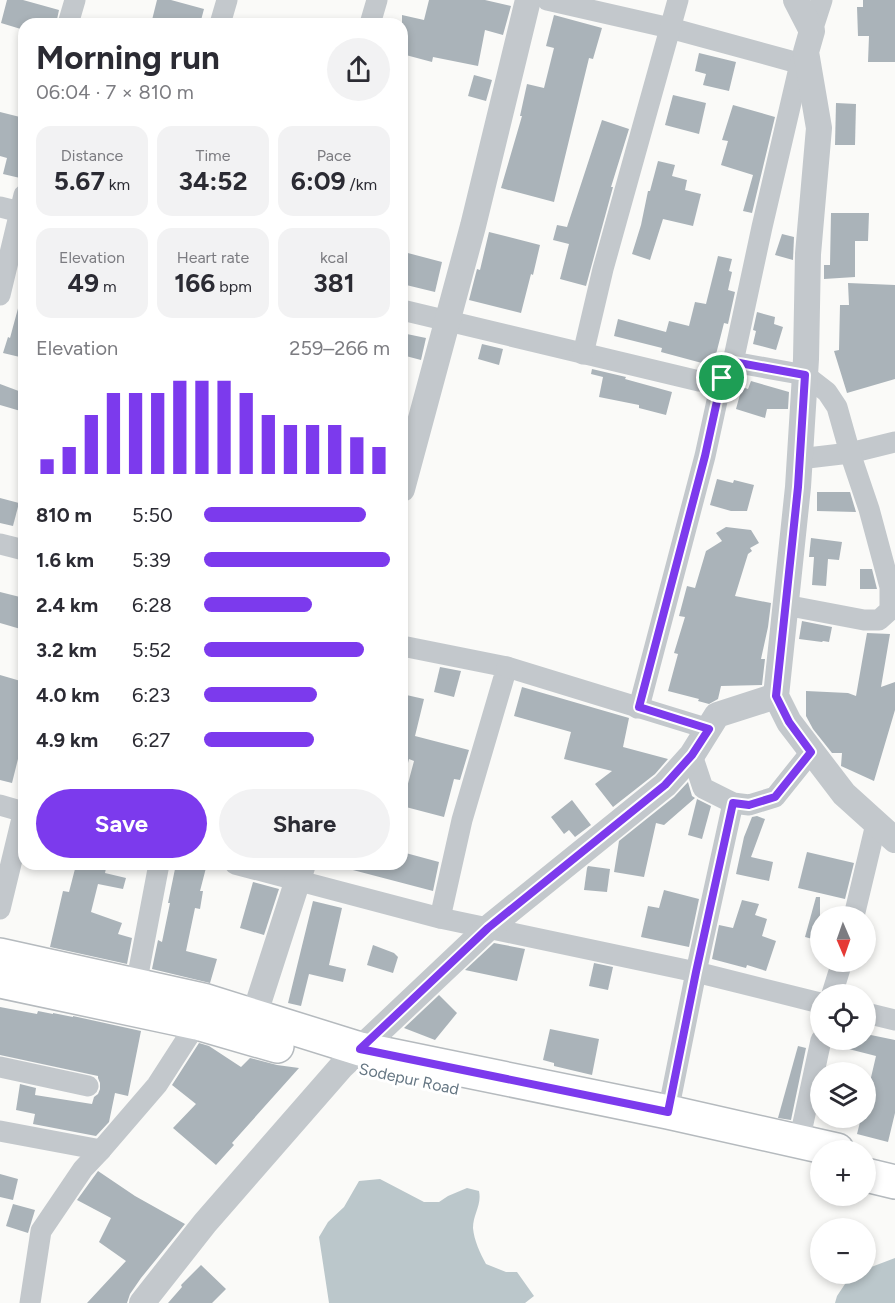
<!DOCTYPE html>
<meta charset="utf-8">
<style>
:root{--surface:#fff;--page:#f2f2f3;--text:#2b2b33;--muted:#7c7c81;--accent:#7c3aed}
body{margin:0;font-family:Figtree,sans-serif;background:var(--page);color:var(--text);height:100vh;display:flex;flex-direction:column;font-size:22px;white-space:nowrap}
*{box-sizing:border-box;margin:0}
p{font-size:20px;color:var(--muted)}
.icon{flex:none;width:33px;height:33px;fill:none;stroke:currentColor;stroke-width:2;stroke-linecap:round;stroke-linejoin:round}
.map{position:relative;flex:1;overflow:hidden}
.side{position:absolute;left:18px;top:18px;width:390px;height:852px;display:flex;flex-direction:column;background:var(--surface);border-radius:18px;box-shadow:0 3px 9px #0003}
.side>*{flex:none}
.needle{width:39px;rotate:178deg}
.buttons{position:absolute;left:810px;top:906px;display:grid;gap:12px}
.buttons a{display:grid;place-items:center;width:66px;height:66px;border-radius:50%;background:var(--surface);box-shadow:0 3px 9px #0003;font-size:30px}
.pin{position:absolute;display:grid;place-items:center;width:51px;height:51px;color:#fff;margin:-26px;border:3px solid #fff;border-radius:50%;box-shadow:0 2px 6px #0007}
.round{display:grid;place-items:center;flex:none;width:63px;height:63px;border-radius:32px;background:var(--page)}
.overview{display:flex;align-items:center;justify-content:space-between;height:102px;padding:0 18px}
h1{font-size:33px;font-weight:700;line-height:45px}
.stats{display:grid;grid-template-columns:repeat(3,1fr);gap:9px;height:102px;padding:6px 18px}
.stats div{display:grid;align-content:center;border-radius:15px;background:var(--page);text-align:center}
.stats b{font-size:26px;font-weight:700}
.stats small{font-size:16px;font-weight:400}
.stats p{font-size:16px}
.chart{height:168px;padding:12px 18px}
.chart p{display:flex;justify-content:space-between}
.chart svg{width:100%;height:108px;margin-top:6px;stroke:var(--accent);stroke-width:6}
.cta{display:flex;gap:12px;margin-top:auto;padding:12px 18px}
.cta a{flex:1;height:69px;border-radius:36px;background:var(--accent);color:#fff;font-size:24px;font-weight:700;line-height:69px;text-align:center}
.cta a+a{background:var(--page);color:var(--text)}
ul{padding:0 18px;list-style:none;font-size:20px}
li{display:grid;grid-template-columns:96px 72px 1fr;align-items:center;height:45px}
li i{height:15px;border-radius:8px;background:var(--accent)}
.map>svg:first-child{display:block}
</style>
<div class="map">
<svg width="895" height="1303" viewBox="0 0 895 1303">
<rect width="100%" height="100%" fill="#fafaf8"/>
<g fill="#bbc7cb">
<path d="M380,1179l44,23h15l9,-6 19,-8 12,3c3,14 -6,23 -6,37 1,12 7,25 13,36l20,8h11l17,24 -9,7h-196l-10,-66 9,-15 16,-15 15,-26z"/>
<path d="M895,1258v45h-60l2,-7 14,-21 15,-1v-5z"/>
</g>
<g fill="#aab3b9">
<path d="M7,0h16l36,10 -3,14h-32v6l-23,-7z"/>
<path d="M157,0h14l33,9 -4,15h-49z"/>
<path d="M429,0h56l26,6 -8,29 -18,-5 -7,36 -45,-9 -1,5 -30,-8v-39l22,5z"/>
<path d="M863,0h32v62h-27l1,-26h-11l-1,-29h6z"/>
<path d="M554,15l48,13 -9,31 -4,-1 -35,144 -53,-14 21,-72h-2l7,-32 17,4 10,-40 -8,-2z"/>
<path d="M699,53l37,9 -7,29 -26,-6 3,-11 -11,-3z"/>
<path d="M474,75l18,5 -6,21 -18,-5z"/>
<path d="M673,95l33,8 -7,31 -34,-9z"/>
<path d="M836,103l20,1 -1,41h-20z"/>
<path d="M733,105l42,12 -23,96 -9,-2 10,-36 -32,-10 7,-24 -6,-1z"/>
<path d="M0,112l24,6v44l-4,16 -17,-4 4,-16 -7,-2z"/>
<path d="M602,120l27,9 -18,58h2l-27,99 -26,-7 9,-35 -16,-4 4,-15 10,2z"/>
<path d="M658,161l17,4 -3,11 15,4 -2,10 16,4 -8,32 -30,-7 -13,41 -18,-6 9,-29 7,-34h2z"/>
<path d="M831,213h38l-1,28h-13v36l-31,2v-14h6z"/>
<path d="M489,232l51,13 -7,30 -2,-1 -10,39 -52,-13 8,-31 3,1z"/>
<path d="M782,234l12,3 -1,23 -18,-5z"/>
<path d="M404,252l38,10 -7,30 -33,-8v-24z"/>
<path d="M718,256l14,3 -3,12 3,1 -4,18 7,2 -7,32 -4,-1 -11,43 -52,-14 1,-4 -48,-12 4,-17 48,13 3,-11 20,5 6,-24 11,2z"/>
<path d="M848,283l47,2v94l-48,14 -13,-42 5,-1 1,-45h9z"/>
<path d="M20,301h4v57l-21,-5 5,-16 2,1z"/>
<path d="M757,312l18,5 -1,7 9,3 -7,23 -23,-6 3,-13 -3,-1z"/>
<path d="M402,333l24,5 -5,22 -19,-5z"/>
<path d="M482,344l21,5 -4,16 -21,-6z"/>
<path d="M592,369l34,8 -1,2 47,13 -6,23 -27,-7v-3l-40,-8 4,-20 -12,-3z"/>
<path d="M751,381l38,11 -1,17h-21l-2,9 -29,-9 6,-22 6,2z"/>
<path d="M0,384l24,9v19l-24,-7z"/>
<path d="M717,479l16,4 1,-3 20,5 -7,26h-16l-21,-6z"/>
<path d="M817,492h33l6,20 -39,-1z"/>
<path d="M0,498l19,5 -6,23 -13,-3z"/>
<path d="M726,527l25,3 8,13 -9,5 2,3 -4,3 -13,42 36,7 -3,24 -7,32h4l-3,26 -41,1 -3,13 -9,5 -11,-3 1,-2 -31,-8 10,-37 -4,-1 11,-36 -6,-1 8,-30 8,2 11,-37 16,-10 -6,-8z"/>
<path d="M811,538l31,4 -3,18 -11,-1 -2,27 -14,-1 2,-28h-5z"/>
<path d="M860,569h12l5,20h-17z"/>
<path d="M0,592l24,6v32l-24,-7z"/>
<path d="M802,621l30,6 -3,15 -6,-1 -1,1 -23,-3z"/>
<path d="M867,633l23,1 -9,53 14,-5v28l-21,71 -33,-15 1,-13h-10l-19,-24 -7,-13v-25l42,2 8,3z"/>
<path d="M440,667l21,4 -7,26 -20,-5z"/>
<path d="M0,675l24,7v53l-12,48 -12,-3z"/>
<path d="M522,687l107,31 -6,29 45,12 -13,15 -42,33 -18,-23 17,-13 -48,-12 7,-27 -57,-16z"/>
<path d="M402,694l22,5 -9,37 54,14 -9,30 -6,-1 -10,38 -42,-11 12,-45 -5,-2 -2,8h-5z"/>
<path d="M688,782l4,14 3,2 -31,27 -8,-2 -12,54 -30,-5 5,-31 55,-44z"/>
<path d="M697,799l14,7 -9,33 -14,-4z"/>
<path d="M572,800l19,25 -16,12 -6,-7 -5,4 -13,-17z"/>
<path d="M757,816l8,3 -14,38 22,5 -4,19 -33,-7 8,-37 8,-20z"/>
<path d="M402,852l37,10 -6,29 -84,-22v-5h53z"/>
<path d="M807,852l47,11 -9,36 -47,-11z"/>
<path d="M92,864h15l-2,9 21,5 -3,11 -25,-5 -7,28 31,11 -4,11 14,4 -5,26 -77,-17 13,-56 6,1 7,-27 15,4z"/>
<path d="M176,864h31l-7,27h3l-3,18 -5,-1 -9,43 31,8 -7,24 -58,-14 6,-29 4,2 8,-39h-2z"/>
<path d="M588,866l22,3 -3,23 -23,-2 3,-22z"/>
<path d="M253,882l26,7 -15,46 -24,-7z"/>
<path d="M664,890l35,9 -10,48 -48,-10 7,-31 11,2z"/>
<path d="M816,897h4v44l-15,-4z"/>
<path d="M742,900l17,4 -4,11 12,4 -5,17 14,5 -10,30 -19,-6 -1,3 -34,-9 7,-34 14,3z"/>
<path d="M313,901l29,7 -13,57 17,4 -3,13 -34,-8 -8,32 -13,-3z"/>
<path d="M494,943l31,6 -8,32 -52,-11z"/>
<path d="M373,945l21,8 4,4 -5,16 -26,-8z"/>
<path d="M594,963l19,4 -5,23 -19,-4z"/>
<path d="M439,995l18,18 -22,27 -31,-12z"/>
<path d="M0,1007l37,7 1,-3 15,3v-1l20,4v-1l68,15 -13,65 -13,-3 -6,29 -13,14 -63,-12 2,-10 -19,-4 4,-26 16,4 -1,7 57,9 2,-7 4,-3 2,-5v-6l-2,-5v-2l-98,-21z"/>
<path d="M550,1029l49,10 -7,36 -38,-9v-3l-11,-3z"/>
<path d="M866,1034l29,6v73l-7,29 -31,-8 4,-16h5v-19l10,-43 -43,-11v-5h33z"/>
<path d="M199,1043l10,3 32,21 9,-9 27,7 22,3 -67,75 2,2 -18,20 -43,-37 23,-24 -24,-19z"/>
<path d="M798,1046l8,2 -15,72 -13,-2z"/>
<path d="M98,1171l37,25 50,28 -44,54 -11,16 -3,9h-40l39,-42 -27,-19 12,-24 -34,-18z"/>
<path d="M0,1174l18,5 -5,21 -13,-3z"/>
<path d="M13,1204l22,6 -7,23 -22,-7z"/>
<path d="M201,1265l25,24 -14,14h-44l14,-16 -1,-2z"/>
</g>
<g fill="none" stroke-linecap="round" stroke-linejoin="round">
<defs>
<g id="primary">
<path d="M0,955l203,45 157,49 308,63 169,38"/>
<path d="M0,981l197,42 80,23"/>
<path d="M866,1175l29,7"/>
</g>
</defs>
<use href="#primary" stroke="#b5babe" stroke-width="36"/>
<g stroke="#c3c8cc" stroke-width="21">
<path d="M547,0l123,28 139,38"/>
<path d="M68,24l7,-24"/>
<path d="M220,24l7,-24"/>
<path d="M370,24l7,-24"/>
<path d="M812,31l10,-31"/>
<path d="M0,207l24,6"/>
<path d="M0,295l24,-100"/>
<path d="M402,310l297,71 23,-3 11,-16"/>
<path d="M583,354l20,-85 75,-269"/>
<path d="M799,459l51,-6 45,-11"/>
<path d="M0,544l24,6"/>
<path d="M785,605l79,15h15l11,-10v-23l-21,-78 -19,-56 -13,-46 -10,-15 -22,-17 -72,-13 29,-135 38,-163"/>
<path d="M402,646l105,21 -45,153 -22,98"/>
<path d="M507,667l202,62"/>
<path d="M637,708l2,-1 66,-251 17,-78"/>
<path d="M692,755l11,33 30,15 16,2 26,-8 36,-45"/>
<path d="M0,805l24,7"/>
<path d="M235,864l205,54 256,54 124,31"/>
<path d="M0,909l24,-99"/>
<path d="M854,916l22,-92"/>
<path d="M136,985l23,-121"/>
<path d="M832,994l10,-32"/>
<path d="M866,1013l29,7"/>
<path d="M0,1067l88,19"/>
<path d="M668,1112l28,-140 37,-169"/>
<path d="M0,1131l101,19"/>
<path d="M799,1142l22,-102"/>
<path d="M30,1303l11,-72 42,-62 18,-19 56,-65 40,-62"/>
</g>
<g stroke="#c3c8cc" stroke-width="26">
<path d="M796,0l16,31 -6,21 13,76 -11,126 -2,105 -8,128 -22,209 13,26 55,72 51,46"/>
<path d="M402,489l71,-263 55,-226"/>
<path d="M254,1016l49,-152"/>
<path d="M142,1303l63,-80 137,-157 146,-138 177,-143 27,-30 25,-40 59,-19"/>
</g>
<use href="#primary" stroke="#fff" stroke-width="33"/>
</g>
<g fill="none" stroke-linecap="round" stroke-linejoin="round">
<defs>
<path id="route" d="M734,362l71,13 -7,112 -22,209 13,26 22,30 -36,45 -26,8 -16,-2 -37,169 -28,140 -308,-63 128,-121 177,-143 27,-30 17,-26 -70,-22 66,-251 17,-78z"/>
</defs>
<use href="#route" stroke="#fff" stroke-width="12"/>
<use href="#route" stroke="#7c3aed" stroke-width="8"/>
</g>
<g text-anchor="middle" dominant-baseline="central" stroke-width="6" stroke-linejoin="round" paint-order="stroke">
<g font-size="16" fill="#657683" stroke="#fff">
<text transform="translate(409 1079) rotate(12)">Sodepur Road</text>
</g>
</g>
</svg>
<div class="buttons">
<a><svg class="needle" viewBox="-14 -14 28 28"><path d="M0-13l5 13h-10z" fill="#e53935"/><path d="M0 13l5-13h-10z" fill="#7c7c81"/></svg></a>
<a><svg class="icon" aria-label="locate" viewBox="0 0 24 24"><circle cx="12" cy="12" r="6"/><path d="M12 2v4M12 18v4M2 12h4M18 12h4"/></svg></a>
<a><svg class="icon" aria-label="layers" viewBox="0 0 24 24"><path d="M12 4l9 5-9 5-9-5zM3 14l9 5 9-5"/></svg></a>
<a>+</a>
<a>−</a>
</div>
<div class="pin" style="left:722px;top:378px;background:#1e9e55"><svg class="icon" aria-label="arrive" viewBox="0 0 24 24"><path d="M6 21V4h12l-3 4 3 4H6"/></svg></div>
<section class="side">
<div class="overview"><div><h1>Morning run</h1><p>06:04 · 7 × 810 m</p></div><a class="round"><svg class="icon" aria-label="share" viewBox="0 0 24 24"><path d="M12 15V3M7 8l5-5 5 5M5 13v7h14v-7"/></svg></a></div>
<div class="stats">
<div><p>Distance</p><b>5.67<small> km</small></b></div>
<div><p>Time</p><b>34:52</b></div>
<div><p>Pace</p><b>6:09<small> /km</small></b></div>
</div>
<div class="stats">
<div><p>Elevation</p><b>49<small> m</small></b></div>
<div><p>Heart rate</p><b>166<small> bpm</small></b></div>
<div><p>kcal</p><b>381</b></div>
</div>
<div class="chart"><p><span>Elevation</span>259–266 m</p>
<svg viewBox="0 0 160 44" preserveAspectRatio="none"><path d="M5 44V38M15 44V33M25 44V20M35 44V11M45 44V11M55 44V11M65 44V6M75 44V6M85 44V6M95 44V11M105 44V20M115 44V24M125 44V24M135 44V24M145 44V29M155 44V33"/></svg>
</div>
<ul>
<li><b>810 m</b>5:50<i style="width:87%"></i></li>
<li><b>1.6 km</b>5:39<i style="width:100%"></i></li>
<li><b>2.4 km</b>6:28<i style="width:58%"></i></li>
<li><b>3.2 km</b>5:52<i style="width:86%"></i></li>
<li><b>4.0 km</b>6:23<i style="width:61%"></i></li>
<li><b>4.9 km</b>6:27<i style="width:59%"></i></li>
</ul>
<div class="cta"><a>Save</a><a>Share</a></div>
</section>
</div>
